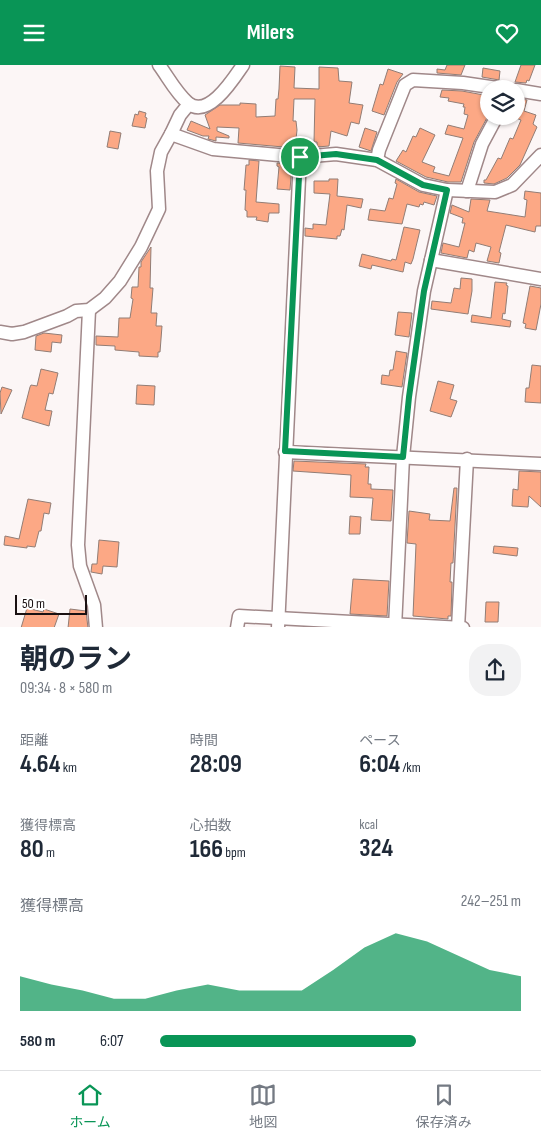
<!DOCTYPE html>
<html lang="ja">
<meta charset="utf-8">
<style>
:root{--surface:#fff;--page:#f2f2f3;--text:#1f2937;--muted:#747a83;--line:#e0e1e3;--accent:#099556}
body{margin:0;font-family:"Sofia Sans Condensed","Noto Sans JP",sans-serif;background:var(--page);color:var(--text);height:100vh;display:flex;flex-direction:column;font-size:19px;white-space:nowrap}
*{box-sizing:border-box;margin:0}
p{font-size:16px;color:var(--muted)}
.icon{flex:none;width:28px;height:28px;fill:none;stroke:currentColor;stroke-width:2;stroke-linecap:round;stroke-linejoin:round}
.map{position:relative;height:562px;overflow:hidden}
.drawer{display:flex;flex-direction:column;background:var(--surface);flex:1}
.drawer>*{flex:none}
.fabs{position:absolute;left:480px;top:15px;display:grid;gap:10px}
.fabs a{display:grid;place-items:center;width:45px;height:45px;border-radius:50%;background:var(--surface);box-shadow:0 1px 4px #0004;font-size:25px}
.scale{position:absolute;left:15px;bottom:12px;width:72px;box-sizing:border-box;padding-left:5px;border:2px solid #1a1112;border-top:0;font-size:14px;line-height:18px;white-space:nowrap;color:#1a1112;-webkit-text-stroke:4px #fff;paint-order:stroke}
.pin{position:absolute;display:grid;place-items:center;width:42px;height:42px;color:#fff;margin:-21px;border:2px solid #fff;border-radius:50%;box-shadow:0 1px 5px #0007}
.round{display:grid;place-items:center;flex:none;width:52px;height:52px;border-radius:20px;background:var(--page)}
.headline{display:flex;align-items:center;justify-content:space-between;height:85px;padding:0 20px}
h1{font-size:28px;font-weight:700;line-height:38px}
.stats{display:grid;grid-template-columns:repeat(3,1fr);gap:8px;height:85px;padding:5px 20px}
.stats div{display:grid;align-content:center}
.stats b{font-size:25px;font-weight:700}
.stats small{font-size:14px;font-weight:400}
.stats p{font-size:14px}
.chart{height:140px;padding:10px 20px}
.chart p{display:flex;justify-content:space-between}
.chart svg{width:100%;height:90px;margin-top:5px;fill:var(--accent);opacity:.7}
ul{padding:0 20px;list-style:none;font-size:16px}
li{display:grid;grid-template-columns:80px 60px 1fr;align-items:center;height:38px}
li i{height:12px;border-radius:6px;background:var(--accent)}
header{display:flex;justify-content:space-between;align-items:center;height:65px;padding:0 20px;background:var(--accent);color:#fff;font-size:22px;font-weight:700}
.tab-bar{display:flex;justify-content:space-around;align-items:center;height:70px;border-top:1px solid var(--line);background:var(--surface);font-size:14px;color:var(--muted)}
.tab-bar a{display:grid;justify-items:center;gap:2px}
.tab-bar .current{color:var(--accent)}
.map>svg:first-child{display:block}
</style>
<header><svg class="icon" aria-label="menu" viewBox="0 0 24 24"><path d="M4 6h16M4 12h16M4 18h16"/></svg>Milers<svg class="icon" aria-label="heart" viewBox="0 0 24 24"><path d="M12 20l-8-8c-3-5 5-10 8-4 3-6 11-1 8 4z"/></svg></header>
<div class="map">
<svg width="541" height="563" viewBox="0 0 541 563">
<rect width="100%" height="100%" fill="#fcf6f6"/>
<g fill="#fca885" stroke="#927d75">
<path d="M447,0h18l-4,10 -24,-2v-4l8,1z"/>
<path d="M521,0h14l-6,16 -2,-1 -1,3 -11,-1z"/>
<path d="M280,1l15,1 -1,21 25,1v-22l19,1 1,13 13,1 -3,21 14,2 -4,19 -8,-2 -4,14 -16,-5 -2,15 -12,1v-5h-3l1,-43h-21l-1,22h3l1,9 -2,18 -57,-5 1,-15 -22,-1v4l12,5v2l-13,-1v4l-8,-2 1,-3h-6l-16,-6 4,-9 19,8 -5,-14 15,-10h20v-2l16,1v13l19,-1 1,-17h2l1,-10z"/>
<path d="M483,3l17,3 -1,9 -17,-3z"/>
<path d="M388,4l15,5 -6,8 -13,33 -12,-4 8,-27 3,1z"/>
<path d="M442,25l20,1 27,5v18l-15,28 -13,40h-13l-22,-5 -30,-16 7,-11 3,2 7,-16 3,1 4,-9 15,7 -13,27 13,5 -2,5 16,4 14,-38 -18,-4 3,-9 16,4 4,-14 -4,-1 1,-7h-2l1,-3 -16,-3 1,-3 -9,-1z"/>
<path d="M516,33l11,2 -3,11 12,4 -3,9 4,3 -17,38 -13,13 -13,6 -10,-1v-3h2l12,-22 3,1 9,-21 3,1 8,-19 -5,-2z"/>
<path d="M139,46l7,2 -1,4 2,1 -2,10 -13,-2 3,-12 3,1z"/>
<path d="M365,63l12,4 -6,19 -12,-4z"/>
<path d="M110,66l11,2 -3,16 -11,-2z"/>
<path d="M249,95l10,1 -3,41 23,2v9h-10l-1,9 -12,-2 1,-3h-10v-6l-2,-1 1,-20h-2l2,-25h3z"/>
<path d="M277,98l15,1 -2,26 -13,-1 2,-22 -2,-1z"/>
<path d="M329,114h9l-1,17 26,3 -2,9 -14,-3 -3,25 -2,-1 -2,7h-3v3l-32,-3v-8l8,1v-5l13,1 4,-31 -16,-1v-12h15z"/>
<path d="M396,114l23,13 18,4 -3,9 -10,-3 -1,3 -3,-1 -1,3 -12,-3 -5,20 -34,-4 2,-11 15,2 4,-13 4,1 4,-15 -2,-1z"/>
<path d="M525,126l16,2v33h-5l-1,6 -29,-7 -7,27 2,1 -2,10 -12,-2 4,-14 -15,-4 -2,9 -5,-2 -2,8 -26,-5 2,-10 16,4 6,-24h-3l1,-5 -13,-5 2,-8 17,7 2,-13 19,1 -3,11 38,6 2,-17 -3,-1z"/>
<path d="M404,162l16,3 -7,29 -2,5 -6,-2 -2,10 -31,-7 -1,4 -12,-3 3,-12 29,7 1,-2 4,1z"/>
<path d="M151,182l-1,41h3l-2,25h6l-1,13h6l-2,26h-2v5l-19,-1v-4l-24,-2v-4l-19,-1v-9l22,1 1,-19h11l3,-19 -2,-1 1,-11h6l1,-20h2v-5z"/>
<path d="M461,213l11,1v12l-4,23 -37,-5 1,-8 19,2 3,-15 6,1z"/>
<path d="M495,217l12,1 -1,2 2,1 -3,28 -2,-1 -1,6 9,2 -1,6 -39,-5 1,-7 19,3z"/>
<path d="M530,221l11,2v16l-5,26 -11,-2 1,-4 -3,-1z"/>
<path d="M398,247l14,1 -3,24 -14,-2z"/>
<path d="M44,268l18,2 -1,8 -9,-1 -1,10 -16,-2 1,-14z"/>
<path d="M396,286l11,2 -5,34 -21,-3 1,-9 7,1 1,-6h3z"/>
<path d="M532,300l9,1v37l-16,-1 1,-14h3z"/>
<path d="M41,304l17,4 -5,21 -4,-1 -4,17 7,1 -3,15 -27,-8 8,-31 1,-2 6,1z"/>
<path d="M438,316l16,4 -4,14 7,2 -6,16 -21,-6z"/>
<path d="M137,320l18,1 -1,19 -18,-1z"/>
<path d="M2,322l10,3 -11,24 -1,-21z"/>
<path d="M294,396l72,3 -1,3h4l-1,17h3v5l22,1 -2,31 -20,-1 2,-22 -23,-1 1,-22 -58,-4z"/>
<path d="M519,406l22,1v35l-12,-11 -1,11 -16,-1 1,-17 5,1z"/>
<path d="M454,423h3l-4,75h-2l-1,19h2v3l-1,31h-3v3l-35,-3 3,-72 -9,-1 2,-32 21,3 -1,6 21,1z"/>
<path d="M28,434l23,4 -2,11 -5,-1 -3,18h-2l-4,16 -8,-1v2l-23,-3 1,-9 14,3z"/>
<path d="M350,451l11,1 -1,17h-11z"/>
<path d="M99,475l20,2 -2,25 -14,-1 -1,8 -11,-2 1,-8h5z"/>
<path d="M494,481l24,2 -1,8 -24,-3z"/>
<path d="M353,514l36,2 -2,35 -37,-2z"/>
<path d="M486,537h13l-1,20h-13z"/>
<path d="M27,543l16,4 1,-3 15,5 -5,14h-33z"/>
<path d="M70,544l16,2 2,17h-20z"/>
</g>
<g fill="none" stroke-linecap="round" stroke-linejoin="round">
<defs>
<g id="minor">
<path d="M159,0c9,12 17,28 29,38 20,17 46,-25 55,-38"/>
<path d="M516,25l25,4"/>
<path d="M171,69l9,-19 9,-11"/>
<path d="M377,95l2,-10 26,-65 8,-5 50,3 41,6"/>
<path d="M467,126l15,-47 15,-28"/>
<path d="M431,195l110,19"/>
<path d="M89,245l-11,235 2,21 14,39 2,23"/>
<path d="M0,267l12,2 12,-2 43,-16 9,-5 13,-1 16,-12 15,-17 21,-34 18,-38 -2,-38 4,-19 10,-18 42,15 87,8 36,-3 41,6 46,25 24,5 48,2 17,-7 29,-30"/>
<path d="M285,387l256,12"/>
<path d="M237,563l2,-12 224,12"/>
<path d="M278,563l22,-471"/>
<path d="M395,563l8,-171 6,-60 15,-106 23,-101"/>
<path d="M458,563l9,-169"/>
</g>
</defs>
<use href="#minor" stroke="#a08889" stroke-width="15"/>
<use href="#minor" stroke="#fff" stroke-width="12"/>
</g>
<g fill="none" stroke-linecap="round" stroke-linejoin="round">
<defs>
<path id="route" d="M336,89l41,6 46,25 24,5 -23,101 -15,106 -6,60 -118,-6 15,-294z"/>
</defs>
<use href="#route" stroke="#fff" stroke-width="10"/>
<use href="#route" stroke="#099556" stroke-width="6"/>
</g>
</svg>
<div class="fabs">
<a><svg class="icon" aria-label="layers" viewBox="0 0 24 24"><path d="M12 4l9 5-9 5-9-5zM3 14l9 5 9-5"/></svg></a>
</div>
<div class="scale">50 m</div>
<div class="pin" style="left:300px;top:92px;background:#1e9e55"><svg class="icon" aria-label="arrive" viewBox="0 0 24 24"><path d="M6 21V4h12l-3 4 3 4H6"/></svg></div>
</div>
<section class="drawer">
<div class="headline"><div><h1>朝のラン</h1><p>09:34 · 8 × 580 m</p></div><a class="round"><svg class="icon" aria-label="share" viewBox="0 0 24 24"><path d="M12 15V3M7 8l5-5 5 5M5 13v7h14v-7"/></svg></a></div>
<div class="stats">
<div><p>距離</p><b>4.64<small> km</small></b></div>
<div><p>時間</p><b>28:09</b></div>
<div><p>ペース</p><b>6:04<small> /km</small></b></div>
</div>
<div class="stats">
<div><p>獲得標高</p><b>80<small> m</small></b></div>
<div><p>心拍数</p><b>166<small> bpm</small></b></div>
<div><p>kcal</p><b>324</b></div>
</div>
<div class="chart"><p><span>獲得標高</span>242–251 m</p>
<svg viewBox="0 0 160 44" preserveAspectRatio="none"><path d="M0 44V27L10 31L20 34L30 38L40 38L50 34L60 31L70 34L80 34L90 34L100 24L110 13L120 6L130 10L140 17L150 24L160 27V44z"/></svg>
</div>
<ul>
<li><b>580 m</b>6:07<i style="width:71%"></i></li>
</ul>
</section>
<nav class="tab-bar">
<a class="current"><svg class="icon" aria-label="home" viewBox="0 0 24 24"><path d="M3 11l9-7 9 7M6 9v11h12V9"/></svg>ホーム</a>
<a><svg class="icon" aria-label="map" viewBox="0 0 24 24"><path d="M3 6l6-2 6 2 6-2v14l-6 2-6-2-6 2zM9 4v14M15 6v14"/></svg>地図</a>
<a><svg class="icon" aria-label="saved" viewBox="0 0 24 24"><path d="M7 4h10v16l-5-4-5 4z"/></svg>保存済み</a>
</nav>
